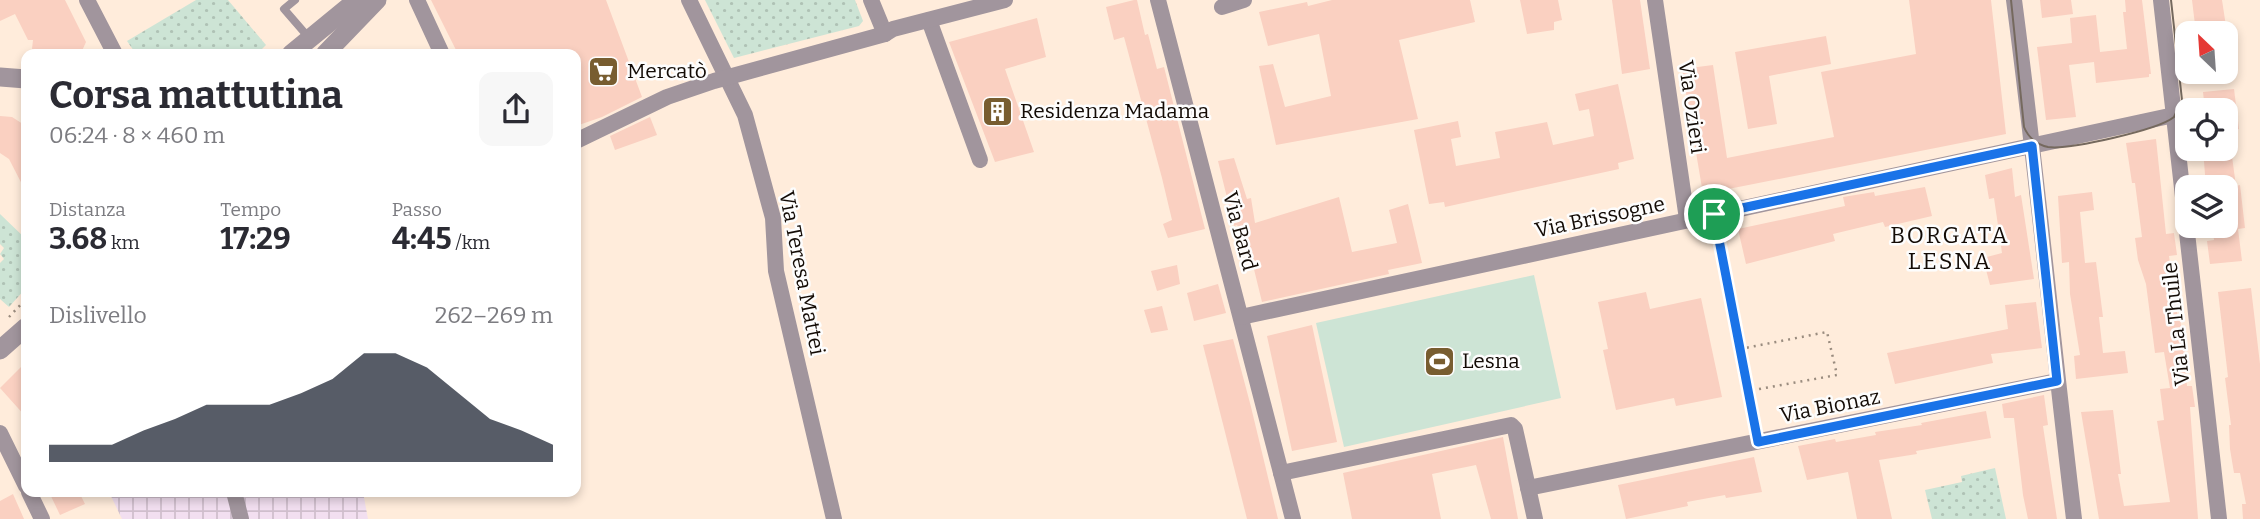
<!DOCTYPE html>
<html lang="it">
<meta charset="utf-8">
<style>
:root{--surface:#fff;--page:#f7f7f7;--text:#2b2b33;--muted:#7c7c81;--accent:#111827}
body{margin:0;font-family:Bitter,serif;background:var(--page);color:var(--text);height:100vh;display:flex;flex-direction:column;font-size:26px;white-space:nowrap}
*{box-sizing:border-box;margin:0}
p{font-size:23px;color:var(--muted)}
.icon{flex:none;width:38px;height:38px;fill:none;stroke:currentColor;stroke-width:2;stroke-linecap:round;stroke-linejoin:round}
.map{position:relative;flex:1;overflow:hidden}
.sheet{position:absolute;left:21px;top:49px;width:560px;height:448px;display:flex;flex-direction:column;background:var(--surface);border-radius:14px;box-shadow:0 4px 10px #0003}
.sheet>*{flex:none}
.needle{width:46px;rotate:335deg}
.tools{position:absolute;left:2175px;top:21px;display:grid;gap:14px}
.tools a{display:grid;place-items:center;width:63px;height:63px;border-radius:14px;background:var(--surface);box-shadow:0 4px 10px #0003;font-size:35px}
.pin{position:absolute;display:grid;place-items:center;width:60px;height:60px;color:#fff;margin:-30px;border:4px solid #fff;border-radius:50%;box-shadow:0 2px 7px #0007}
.round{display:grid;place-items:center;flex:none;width:74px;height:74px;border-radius:14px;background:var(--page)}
.summary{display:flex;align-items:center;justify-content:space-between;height:119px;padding:0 28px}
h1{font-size:38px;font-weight:700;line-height:52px}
.figures{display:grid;grid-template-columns:repeat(3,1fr);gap:10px;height:119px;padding:7px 28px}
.figures div{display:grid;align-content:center}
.figures b{font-size:30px;font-weight:700}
.figures small{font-size:19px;font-weight:400}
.figures p{font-size:19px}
.chart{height:196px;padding:14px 28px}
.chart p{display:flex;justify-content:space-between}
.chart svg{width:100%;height:126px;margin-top:7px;fill:var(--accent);opacity:.7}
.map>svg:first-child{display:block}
</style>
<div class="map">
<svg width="2260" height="519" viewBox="0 0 2260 519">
<defs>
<pattern id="industrial-grid" width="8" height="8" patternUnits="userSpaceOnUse" patternTransform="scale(1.75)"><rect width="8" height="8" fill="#f2dff0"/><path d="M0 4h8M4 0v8" fill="none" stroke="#cfbecc"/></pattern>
<pattern id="grass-dots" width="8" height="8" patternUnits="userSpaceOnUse" patternTransform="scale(1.75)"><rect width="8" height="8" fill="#cde4d5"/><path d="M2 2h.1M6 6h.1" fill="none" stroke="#afc2b5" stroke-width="1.8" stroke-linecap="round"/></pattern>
</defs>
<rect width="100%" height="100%" fill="#ffecdb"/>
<path fill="url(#industrial-grid)" d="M109,492h254l5,27h-246z"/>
<g fill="url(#grass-dots)">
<path d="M196,0h32l38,45 -9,9h-121l-9,-13z"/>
<path d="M705,0h150l8,21 -4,5 -125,32z"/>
<path d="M0,214l26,25v49l-17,19 -9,-8v-36l4,-4 -4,-5 4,-6 -4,-4z"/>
<path d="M1995,468l11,51h-74l-7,-29 37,-8 -1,-6z"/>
</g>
<path fill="#cde4d5" d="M1534,275l27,123 -217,49 -28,-124z"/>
<g fill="#fad0c1">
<path d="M0,0h65l21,42 -5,11 -49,-4 1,-9h-5l-13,-26 -15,7z"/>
<path d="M431,0h175l36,97 -40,20 -26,9v-72h-118z"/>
<path d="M1134,0h3l8,35 3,-1 9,35 7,-2 41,162 -37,9 -5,-14 9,-4 -10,-42 -38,-141 -10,3 -8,-33z"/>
<path d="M1332,0h138l5,22 -76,18 19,79 -142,26 -17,-79 14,-2 12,43 46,-11 -12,-62 -51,12 -9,-34 48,-10 1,4z"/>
<path d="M1520,0h38l4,20 -8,2v8l-27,4z"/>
<path d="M1612,0h28l10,69 -28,5z"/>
<path d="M1909,0h82l15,134 -303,60 -21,-125 31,-4 14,93 107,-21 -13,-65 95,-18z"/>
<path d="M2040,0h31l2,14 -31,4z"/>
<path d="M2125,0h17l9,74h-2v3l-53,6 -2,-21 -25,3 7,52 -30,3 -9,-73 35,-4 -2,-25 26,-3 4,37 27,-3 -4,-37h3z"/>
<path d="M2192,0h30l5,33h-31z"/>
<path d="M1037,18l9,39 -41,12 29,83 -39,10 -46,-120z"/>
<path d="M1826,36l5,28 -62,12 8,48 -29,5 -13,-77z"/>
<path d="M1618,84l16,75 -16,4 1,6 -174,38 -1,-5 -15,2 -15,-74 44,-9 3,16 -10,2 5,27 44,-8 -5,-26 52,-10 6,23 41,-9 -5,-27 -10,2 -4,-17z"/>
<path d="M2234,89l5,40 -13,2v-21h-21l-2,-18z"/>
<path d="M0,116l12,1 14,9v66l-17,-33 -9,-6z"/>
<path d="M650,117l7,18 -42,15 -5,-14z"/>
<path d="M2156,139l10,95 8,-1 3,22 -8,1 9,64 2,-1 5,30 2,37h5l3,21h-5l8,112h-99l-18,-107 32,-2 8,64h-3l6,32 46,-4 -13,-81 7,-1 -4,-31 10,-1 -6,-36 -9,1 -9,-69 -8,-24 -3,-22 7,-1 -7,-54h-3l-6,-40z"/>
<path d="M2203,149h28l5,37 4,-1 5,43 -7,1 4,32 -32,3 -3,-23 7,-1 -2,-14h14v-39h-20z"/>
<path d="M1234,158l13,41 4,-1 4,25 84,-26 13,55 45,-9 -8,-33 19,-6 14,59 -34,7 1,4 -127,28 -12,-49 -13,-28 -3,1 -16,-65z"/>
<path d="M2012,168l3,29 6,-2 13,84 -44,6 -7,-27 19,-5 -8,-55 -5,1 -4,-24z"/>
<path d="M1925,187l7,29 -47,11 -2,-5 -50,12 2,7 -89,23 -8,-35 107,-23 -2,-9 31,-5 1,4z"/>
<path d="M2092,192l2,18 -14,2 5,51 11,-1 7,55h-4l4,36 22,-2 3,22 -52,6 -2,-23 6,-1 -10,-61 -1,-32 -7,1 -4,-67z"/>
<path d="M1177,265l3,19 -23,7 -6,-20z"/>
<path d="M1218,284l8,29 -32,8 -7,-28z"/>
<path d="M2251,288l9,76v155h-17l-1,-15h4l-6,-31h-6l-4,-24 -1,-24h2l-6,-47 3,-1 -10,-85z"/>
<path d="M1646,292l4,17 51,-11 21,99 -46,9 -2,-8 -58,12 -13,-60 5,-1 -10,-47z"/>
<path d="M2036,302l6,46 -51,6 2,9 -98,21 -8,-31 121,-24 -3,-24z"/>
<path d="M1162,306l6,24 -17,3 -7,-23z"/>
<path d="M1312,325l25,117 -45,9 -25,-115z"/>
<path d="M1233,339l18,68 27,112h-31l-44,-174z"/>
<path d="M26,362v55l-26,-29z"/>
<path d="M2044,395l4,30 -5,1 14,93h-29l-5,-24 -9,-77h-10l-2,-14z"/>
<path d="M1986,411l5,27 -75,13 1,3 -38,6 13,59h-35l-9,-47 -41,8 -9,-34 37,-7 1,3 40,-7 -1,-3 47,-7 -1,-2z"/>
<path d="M1503,437l15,82h-27l-15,-54 -44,9 9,45h-89l-9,-46z"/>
<path d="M1754,457l8,35 -36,6 -1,-3 -38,7 1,4 -62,13 -8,-34z"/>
<path d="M49,492h30l6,12 -25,11z"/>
<path d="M13,494l11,25h-24v-18z"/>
</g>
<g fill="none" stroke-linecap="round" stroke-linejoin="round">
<g stroke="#9a8c7f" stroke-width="2.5" stroke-dasharray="2 5" stroke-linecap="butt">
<path d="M1717,231l38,196"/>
<path d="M9,317l17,-18"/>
<path d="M1740,349l87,-17 10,43 -89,16"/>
</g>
<path stroke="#a1959d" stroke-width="8" d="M295,0l-11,9 26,30"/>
<g stroke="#a1959d" stroke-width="16">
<path d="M87,0l28,54"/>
<path d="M417,0l25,54"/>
<path d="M689,0l56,115 28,103 3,53 58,248"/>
<path d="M871,0l14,34"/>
<path d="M1158,0l135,519"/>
<path d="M1655,0l32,219"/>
<path d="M2014,0c23,173 39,346 60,519"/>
<path d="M2161,0l58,519"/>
<path d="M1222,7l22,-7"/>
<path d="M929,20l51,140"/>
<path d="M576,141l91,-44 47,-16 171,-47 8,-5 112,-29"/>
<path d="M1241,317l933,-202"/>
<path d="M0,433l26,53"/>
<path d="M1281,473l230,-48 4,4 20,90"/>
<path d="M1528,488l529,-107"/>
<path d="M29,492l13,27"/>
<path d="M234,492l7,27"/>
</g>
<g stroke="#a1959d" stroke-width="19">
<path d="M291,54l66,-54"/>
<path d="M325,54l52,-54"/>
<path d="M0,77l26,2"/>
<path d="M0,350l26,-23"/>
</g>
<path stroke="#75695e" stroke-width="2" d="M2011,0l13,127c4,10 13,18 24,20 21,3 110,-17 126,-30l8,-17 -11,-100"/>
</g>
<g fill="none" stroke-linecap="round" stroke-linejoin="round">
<defs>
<path id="route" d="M2032,146l25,235 -299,61 -44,-228z"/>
</defs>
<use href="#route" stroke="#fff" stroke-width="14"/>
<use href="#route" stroke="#1a73e8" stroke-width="9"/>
</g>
<defs>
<symbol id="supermarket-square" viewBox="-11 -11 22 22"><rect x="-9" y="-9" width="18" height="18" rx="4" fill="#785d30" stroke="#fdfdfd"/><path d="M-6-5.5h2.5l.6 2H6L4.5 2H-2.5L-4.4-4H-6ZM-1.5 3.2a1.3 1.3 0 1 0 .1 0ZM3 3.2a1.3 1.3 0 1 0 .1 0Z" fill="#fff"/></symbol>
<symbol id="building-square" viewBox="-11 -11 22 22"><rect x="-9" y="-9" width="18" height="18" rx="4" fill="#785d30" stroke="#fdfdfd"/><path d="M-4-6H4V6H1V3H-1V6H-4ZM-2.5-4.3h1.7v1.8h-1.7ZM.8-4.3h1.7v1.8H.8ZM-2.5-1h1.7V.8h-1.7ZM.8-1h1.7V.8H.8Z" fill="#fff"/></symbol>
<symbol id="stadium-square" viewBox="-11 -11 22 22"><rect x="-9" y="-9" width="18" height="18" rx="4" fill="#785d30" stroke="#fdfdfd"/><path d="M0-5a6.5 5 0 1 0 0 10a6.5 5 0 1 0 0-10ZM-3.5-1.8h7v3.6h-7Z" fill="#fff"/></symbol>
</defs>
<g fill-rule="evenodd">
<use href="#supermarket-square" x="586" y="54" width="35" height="35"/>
<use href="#building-square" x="980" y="94" width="35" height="35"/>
<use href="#stadium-square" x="1422" y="344" width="35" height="35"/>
</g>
<g text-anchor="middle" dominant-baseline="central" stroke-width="5" stroke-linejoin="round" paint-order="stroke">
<g font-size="21" fill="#130b05" stroke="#fdfdfd" text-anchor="start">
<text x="627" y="71">Mercatò</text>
<text x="1020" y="111">Residenza Madama</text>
<text x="1462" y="361">Lesna</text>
</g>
<g font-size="21" fill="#130b05" stroke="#fdfdfd">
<text transform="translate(1692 107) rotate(82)">Via Ozieri</text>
<text transform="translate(1600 217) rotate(-12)">Via Brissogne</text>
<text transform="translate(1240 231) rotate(75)">Via Bard</text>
<text transform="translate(802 273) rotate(79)">Via Teresa Mattei</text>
<text transform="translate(2176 324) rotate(-96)">Via La Thuile</text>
<text transform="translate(1830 406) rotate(-11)">Via Bionaz</text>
</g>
<g font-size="23" letter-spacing="2" fill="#130b05" stroke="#fdfdfd">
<text x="1950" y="235">BORGATA<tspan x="1950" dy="26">LESNA</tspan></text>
</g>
</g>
</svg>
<div class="tools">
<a><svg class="needle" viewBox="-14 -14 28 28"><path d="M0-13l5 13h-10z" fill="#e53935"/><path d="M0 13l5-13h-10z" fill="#7c7c81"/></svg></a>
<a><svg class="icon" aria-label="locate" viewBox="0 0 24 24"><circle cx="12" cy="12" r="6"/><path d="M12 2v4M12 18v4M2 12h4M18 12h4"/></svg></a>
<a><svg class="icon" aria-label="layers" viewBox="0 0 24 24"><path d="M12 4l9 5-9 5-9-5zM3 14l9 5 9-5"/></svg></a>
</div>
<div class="pin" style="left:1714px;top:214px;background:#1e9e55"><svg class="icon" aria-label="arrive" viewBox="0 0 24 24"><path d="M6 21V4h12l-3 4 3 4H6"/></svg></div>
<section class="sheet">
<div class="summary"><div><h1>Corsa mattutina</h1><p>06:24 · 8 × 460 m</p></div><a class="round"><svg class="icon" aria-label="share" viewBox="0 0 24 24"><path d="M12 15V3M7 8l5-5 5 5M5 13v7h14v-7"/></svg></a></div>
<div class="figures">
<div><p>Distanza</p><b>3.68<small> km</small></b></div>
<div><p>Tempo</p><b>17:29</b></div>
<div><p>Passo</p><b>4:45<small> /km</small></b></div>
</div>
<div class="chart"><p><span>Dislivello</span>262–269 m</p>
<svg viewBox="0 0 160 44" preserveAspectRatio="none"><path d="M0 44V38L10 38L20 38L30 33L40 29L50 24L60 24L70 24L80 20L90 15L100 6L110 6L120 11L130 20L140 29L150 33L160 38V44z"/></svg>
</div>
</section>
</div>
